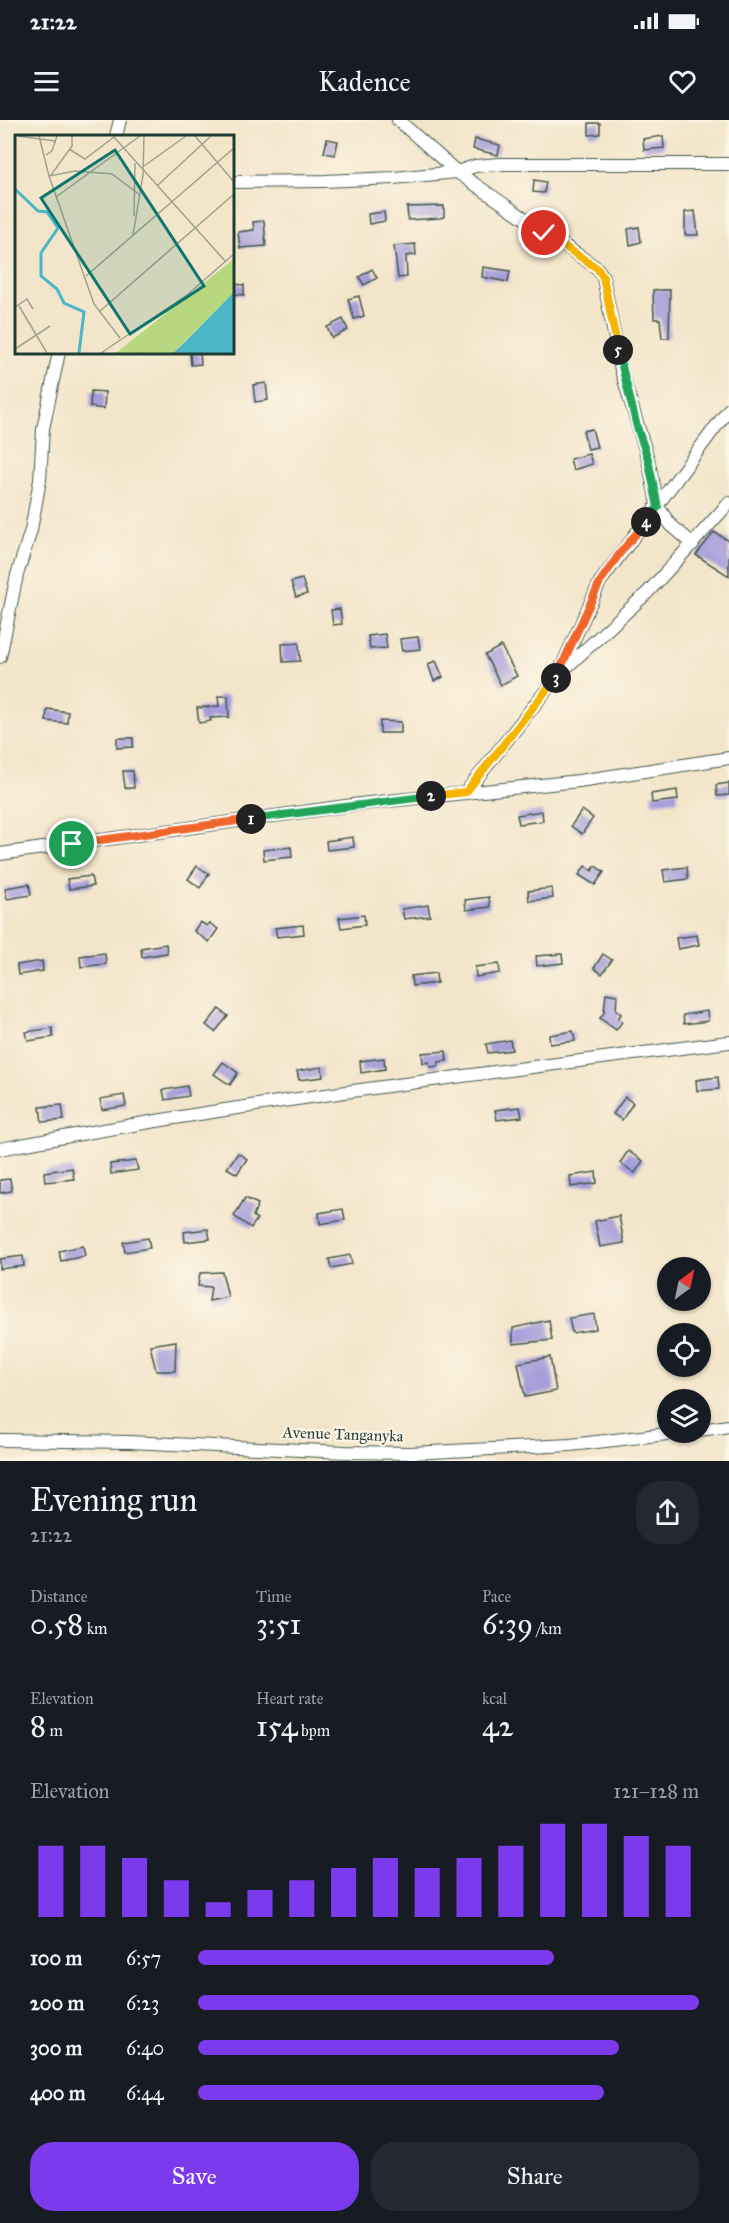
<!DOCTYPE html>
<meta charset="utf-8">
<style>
:root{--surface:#171b24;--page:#242831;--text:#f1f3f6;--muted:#9ea1a6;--accent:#7c3aed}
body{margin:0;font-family:"IM FELL Great Primer",serif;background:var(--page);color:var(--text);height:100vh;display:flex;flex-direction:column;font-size:22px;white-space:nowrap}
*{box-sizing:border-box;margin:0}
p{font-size:20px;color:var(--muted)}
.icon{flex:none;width:33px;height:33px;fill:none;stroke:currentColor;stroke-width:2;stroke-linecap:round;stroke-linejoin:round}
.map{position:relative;height:1341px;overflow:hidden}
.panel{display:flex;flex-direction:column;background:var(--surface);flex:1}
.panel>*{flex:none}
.needle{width:39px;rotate:33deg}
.fabs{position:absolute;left:657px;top:1137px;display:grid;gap:12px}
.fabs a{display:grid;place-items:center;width:54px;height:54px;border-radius:50%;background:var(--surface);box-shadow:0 2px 4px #0004;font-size:30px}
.pin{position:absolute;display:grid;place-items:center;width:51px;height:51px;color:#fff;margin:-26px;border:3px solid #fff;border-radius:50%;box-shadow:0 2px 6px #0007}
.km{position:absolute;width:30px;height:30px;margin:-15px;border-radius:50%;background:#222;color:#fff;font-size:16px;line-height:30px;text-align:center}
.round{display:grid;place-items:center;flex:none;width:63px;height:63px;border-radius:24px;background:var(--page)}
.summary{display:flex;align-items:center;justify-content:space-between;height:102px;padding:0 30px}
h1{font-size:33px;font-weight:600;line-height:45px}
.figures{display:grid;grid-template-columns:repeat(3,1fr);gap:9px;height:102px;padding:6px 30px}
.figures div{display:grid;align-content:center}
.figures b{font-size:30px;font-weight:600}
.figures small{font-size:16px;font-weight:400}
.figures p{font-size:16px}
.chart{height:168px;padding:12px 30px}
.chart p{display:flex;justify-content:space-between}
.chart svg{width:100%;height:108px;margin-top:6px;stroke:var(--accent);stroke-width:6}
.action{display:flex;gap:12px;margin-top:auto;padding:12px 30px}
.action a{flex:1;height:69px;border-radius:24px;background:var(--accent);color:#fff;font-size:24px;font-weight:600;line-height:69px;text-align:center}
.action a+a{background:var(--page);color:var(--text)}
ul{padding:0 30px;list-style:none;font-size:20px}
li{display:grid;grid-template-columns:96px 72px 1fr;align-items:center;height:45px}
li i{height:15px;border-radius:8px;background:var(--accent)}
.status{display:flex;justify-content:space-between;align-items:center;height:42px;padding:0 30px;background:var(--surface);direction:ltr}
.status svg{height:16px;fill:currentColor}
header{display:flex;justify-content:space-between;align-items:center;height:78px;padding:0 30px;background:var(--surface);font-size:27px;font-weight:600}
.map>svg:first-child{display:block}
</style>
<div class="status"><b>21:22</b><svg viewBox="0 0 49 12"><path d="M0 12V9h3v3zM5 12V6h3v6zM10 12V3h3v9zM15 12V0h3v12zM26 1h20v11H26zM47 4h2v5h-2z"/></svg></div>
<header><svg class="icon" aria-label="menu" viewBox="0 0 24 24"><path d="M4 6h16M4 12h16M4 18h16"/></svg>Kadence<svg class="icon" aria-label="heart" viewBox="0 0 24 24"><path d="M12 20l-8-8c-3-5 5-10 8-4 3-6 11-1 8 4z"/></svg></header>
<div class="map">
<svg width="729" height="1341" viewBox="0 0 729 1341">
<rect width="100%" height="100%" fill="#fcf5e5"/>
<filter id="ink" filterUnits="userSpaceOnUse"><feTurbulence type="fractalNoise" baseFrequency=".0167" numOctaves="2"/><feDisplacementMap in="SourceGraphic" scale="12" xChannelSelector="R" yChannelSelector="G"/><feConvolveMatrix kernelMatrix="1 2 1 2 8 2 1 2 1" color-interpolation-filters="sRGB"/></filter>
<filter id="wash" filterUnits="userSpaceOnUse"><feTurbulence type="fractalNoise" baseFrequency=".008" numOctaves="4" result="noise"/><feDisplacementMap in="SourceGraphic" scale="24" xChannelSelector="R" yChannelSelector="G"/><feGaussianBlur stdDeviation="1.35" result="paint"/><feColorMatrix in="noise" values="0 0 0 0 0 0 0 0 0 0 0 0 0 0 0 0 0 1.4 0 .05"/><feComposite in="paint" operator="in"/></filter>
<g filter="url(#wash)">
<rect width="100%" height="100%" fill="#f3e5ca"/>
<g id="blocks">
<g fill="#a69dda">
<path d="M589,3h11v11l-11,1z"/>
<path d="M663,16l1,12 -20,2 -1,-11z"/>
<path d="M327,19l11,2 -3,14 -11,-2z"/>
<path d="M475,19l25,6 -2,10 -25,-6z"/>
<path d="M534,60l12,2 -2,11 -11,-1z"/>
<path d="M444,86v11l-4,1 -32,2 -1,-13z"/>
<path d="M695,91l3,24h-13v-23z"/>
<path d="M384,92l1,9 -16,3 -1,-10z"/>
<path d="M264,101l2,25 -26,2 -2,-16 16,-2 -1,-8z"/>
<path d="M639,107l2,15 -11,3 -2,-16z"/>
<path d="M415,124l1,11 -10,1 1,21 -9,1 -4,-32z"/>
<path d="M483,147l27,4 -2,11 -26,-5z"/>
<path d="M372,149l5,9 -13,7 -5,-8z"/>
<path d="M232,164l12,1v10l-12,-1z"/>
<path d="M653,170h17l-1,48h-7l-2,-19h-6z"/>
<path d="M359,176l5,20 -10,3 -6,-20z"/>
<path d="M343,199l5,11 -16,8 -5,-11z"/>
<path d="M200,232l1,12 -10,1 -1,-12z"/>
<path d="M266,263l2,17 -13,2 -2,-17z"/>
<path d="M91,271l14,1 -1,17 -14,-2z"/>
<path d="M592,309l5,18 -9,2 -5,-18z"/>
<path d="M589,334l3,10 -19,6 -3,-11z"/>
<path d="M714,412l15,9v35l-33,-21z"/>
<path d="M302,459l5,15 -11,3 -5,-15z"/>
<path d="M340,489l2,15 -9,1 -2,-15z"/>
<path d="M385,514l2,14 -17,1 -2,-13z"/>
<path d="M418,517l2,12 -18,2 -2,-12z"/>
<path d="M299,523l1,18 -17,1 -1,-18z"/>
<path d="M501,526l16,30 -16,9 -16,-30z"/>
<path d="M436,541l7,16 -9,4 -6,-17z"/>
<path d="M218,576h10l1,21 -19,1 1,3 -12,2 -2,-15 22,-2z"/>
<path d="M47,589l21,3 -1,11 -21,-2z"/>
<path d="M380,601l21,1v11h-21z"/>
<path d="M117,618h16v9l-16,1z"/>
<path d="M123,651h10l1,17h-9z"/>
<path d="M729,663v12l-12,1 -1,-11z"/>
<path d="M677,670l1,10 -26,3 -1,-9z"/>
<path d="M582,690l11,8 -11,16 -11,-8z"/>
<path d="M542,691l1,10 -24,3 -2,-9z"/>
<path d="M353,717l1,10 -27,3 -1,-9z"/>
<path d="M291,727l1,10 -28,3 -1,-10z"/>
<path d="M197,746l12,8 -9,14 -12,-9z"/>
<path d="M585,746l7,5 3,-5 9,6 -9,13 -16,-10z"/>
<path d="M687,747l1,12 -23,3 -2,-12z"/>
<path d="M91,756l2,10 -24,3 -2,-10z"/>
<path d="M29,764l2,11 -24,4 -2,-11z"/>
<path d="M552,768l1,10 -24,3 -1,-10z"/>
<path d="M489,777l1,10 -24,3 -1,-10z"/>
<path d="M428,785l2,11 -26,3 -2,-10z"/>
<path d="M364,795l1,10 -24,3 -2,-10z"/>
<path d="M200,802l7,4 2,-3 9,6 -9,13 -15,-11z"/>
<path d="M303,805l1,9 -27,3 -2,-9z"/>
<path d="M697,815l2,10 -21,4 -2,-11z"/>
<path d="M166,824l1,9 -25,4 -1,-9z"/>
<path d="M105,833l1,11 -25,3 -1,-11z"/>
<path d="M562,834l1,9 -26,3 -1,-10z"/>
<path d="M603,834l9,6 -10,14 -8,-6z"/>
<path d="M42,841l1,10 -25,4 -1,-10z"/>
<path d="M499,844l1,9 -24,4 -1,-10z"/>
<path d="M436,853l1,10 -25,3 -1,-10z"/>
<path d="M606,873l11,2 -1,15 5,4 -3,5 4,3 -6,8 -16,-12 4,-5z"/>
<path d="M219,889l9,7 -13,16 -9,-7z"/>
<path d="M707,891l1,10 -24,3 -1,-9z"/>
<path d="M52,908l1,9 -25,4 -2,-9z"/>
<path d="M573,911l2,10 -25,3 -1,-9z"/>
<path d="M510,920l2,10 -24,3 -2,-9z"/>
<path d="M446,931l1,10 -9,1 1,4 -9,1 -1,-5 -6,1 -1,-10z"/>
<path d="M384,938l1,11 -24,4 -1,-12z"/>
<path d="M223,942l15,11 -8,12 -16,-11z"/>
<path d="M322,947l1,10 -24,3 -2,-9z"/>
<path d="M718,957l1,12 -22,2 -1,-11z"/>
<path d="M187,966l2,10 -24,4 -2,-10z"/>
<path d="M124,975l2,11 -24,4 -2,-11z"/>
<path d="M625,977l8,6 -11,17 -9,-6z"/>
<path d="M62,985l2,15 -22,2 -2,-15z"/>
<path d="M520,987l2,10 -25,3 -2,-10z"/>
<path d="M628,1031l15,10 -8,12 -15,-10z"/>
<path d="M238,1033l9,6 -10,15 -10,-6z"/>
<path d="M136,1041l2,9 -27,4 -1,-10z"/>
<path d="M72,1048l2,11 -29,3 -1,-10z"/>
<path d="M596,1052l1,11 -26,4 -1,-11z"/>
<path d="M10,1059l2,12 -12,2v-13z"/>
<path d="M245,1078l13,6 -5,12 4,3 -6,9 -17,-12z"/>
<path d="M343,1089l2,11 -25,4 -1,-11z"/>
<path d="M619,1096l5,27 -24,4 -5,-26z"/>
<path d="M208,1109l2,10 -25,3 -1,-10z"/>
<path d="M148,1118l2,10 -25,4 -2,-10z"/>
<path d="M83,1126l2,10 -24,5 -2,-10z"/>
<path d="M350,1135l2,9 -21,4 -2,-9z"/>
<path d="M23,1136l1,10 -24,3v-10z"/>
<path d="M222,1152l6,25 -19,4 2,-14 -13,-1 2,-13z"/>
<path d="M594,1194l2,15 -24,4 -3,-15z"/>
<path d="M549,1200l3,20 -39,4v-16z"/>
<path d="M176,1221l-1,30h-19l-6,-26z"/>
<path d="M550,1237l6,34 -31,6 -7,-34z"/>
</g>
</g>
</g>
<g filter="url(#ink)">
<use href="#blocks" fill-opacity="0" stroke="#3f564a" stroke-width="1.5"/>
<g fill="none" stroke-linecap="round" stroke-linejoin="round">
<defs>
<g id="minor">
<path d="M398,0l59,52 140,96 6,9 18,93 27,89 10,48 13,18 22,19"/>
<path d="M116,16l4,-16"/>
<path d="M232,62l92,-1 70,-3 63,-6 18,-6 24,-2h230"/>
<path d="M0,537l17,-82 14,-45 9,-50 3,-51 16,-77"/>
<path d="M561,548l39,-86 129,-173"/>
<path d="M466,672l93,-118 89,-82 81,-89"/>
<path d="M0,734l360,-50 219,-23 150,-23"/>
<path d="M0,1029c241,-47 485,-76 729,-107"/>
<path d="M700,1310l29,-4"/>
<path d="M0,1320l129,2 216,10 65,1 160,-8 115,-13"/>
</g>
</defs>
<use href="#minor" stroke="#3f564a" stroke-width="14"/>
<use href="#minor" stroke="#fff" stroke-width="12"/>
</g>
</g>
<g fill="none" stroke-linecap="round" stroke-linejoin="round" filter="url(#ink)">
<defs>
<path id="split-1" d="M72,724l179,-25"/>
<path id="split-2" d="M251,699l180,-23"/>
<path id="split-3" d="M431,676l35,-4 90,-114"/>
<path id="split-4" d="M556,558l44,-96 20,-29 26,-31"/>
<path id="split-5" d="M618,230l19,77 11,32 10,48 -12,15"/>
<path id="split-6" d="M544,113l53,35 6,9 15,73"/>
</defs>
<use href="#split-1" stroke="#fff" stroke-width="12"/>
<use href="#split-2" stroke="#fff" stroke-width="12"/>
<use href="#split-3" stroke="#fff" stroke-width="12"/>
<use href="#split-4" stroke="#fff" stroke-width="12"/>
<use href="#split-5" stroke="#fff" stroke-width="12"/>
<use href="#split-6" stroke="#fff" stroke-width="12"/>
<use href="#split-1" stroke="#f0652b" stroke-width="8"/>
<use href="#split-2" stroke="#22a559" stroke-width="8"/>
<use href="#split-3" stroke="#f5b400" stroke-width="8"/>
<use href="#split-4" stroke="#f0652b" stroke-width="8"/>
<use href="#split-5" stroke="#22a559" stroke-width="8"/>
<use href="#split-6" stroke="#f5b400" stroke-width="8"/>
</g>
<g text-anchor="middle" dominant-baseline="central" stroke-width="4.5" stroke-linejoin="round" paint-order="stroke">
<g font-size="16" fill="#1f3d34" stroke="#fcf5e5">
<text transform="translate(343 1314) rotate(2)">Avenue Tanganyka</text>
</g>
</g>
<g transform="translate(15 15)">
<rect width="219" height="219" fill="#f3e5ca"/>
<path d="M219,124v33l-61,61h-57z" fill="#b8d87f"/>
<path d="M219,157v61h-61l10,-9z" fill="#4ab6c6"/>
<path fill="none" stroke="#4ab6c6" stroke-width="3" d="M0,54l23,22 9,1 11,16 -17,25v23l16,13 7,14 20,9 -5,41"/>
<path fill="none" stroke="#9ea28e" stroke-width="1.5" d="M3,1l37,5M24,1l10,40 45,128 26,34M98,1l113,126M180,1l39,46M54,14l16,10 29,-22M31,20l6,-4 5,-15M129,31l42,-30M36,40l21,-29v-10M34,41l26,-5 37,3 28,21M143,50l53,-49M41,62l84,-61M119,81l1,-53M118,100l10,-60 1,-39M71,141l148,-128M4,171l28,47M0,172l12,-8 6,10M84,177l135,-118M0,214l35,-23M86,218l86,-58 47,-41"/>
<path fill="#0f766e" fill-opacity="0.15" stroke="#0f766e" stroke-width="3" d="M100,15l89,136 -74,48 -89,-136z"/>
<rect width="219" height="219" fill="none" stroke="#1f3d34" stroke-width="3"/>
</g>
</svg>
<div class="fabs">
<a><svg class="needle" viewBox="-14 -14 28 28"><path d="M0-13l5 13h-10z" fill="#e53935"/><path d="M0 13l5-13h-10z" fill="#9ea1a6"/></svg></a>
<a><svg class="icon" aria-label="locate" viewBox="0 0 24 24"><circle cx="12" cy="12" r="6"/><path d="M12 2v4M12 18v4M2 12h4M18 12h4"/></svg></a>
<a><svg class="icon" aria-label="layers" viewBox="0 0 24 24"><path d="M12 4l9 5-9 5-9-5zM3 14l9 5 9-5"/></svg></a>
</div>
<div class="pin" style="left:72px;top:724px;background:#1e9e55"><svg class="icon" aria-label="arrive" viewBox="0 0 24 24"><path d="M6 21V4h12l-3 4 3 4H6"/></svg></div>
<div class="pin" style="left:544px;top:113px;background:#d93025"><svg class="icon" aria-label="check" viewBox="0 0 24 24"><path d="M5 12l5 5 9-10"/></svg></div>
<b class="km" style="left:251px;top:699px">1</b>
<b class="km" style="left:431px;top:676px">2</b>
<b class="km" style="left:556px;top:558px">3</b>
<b class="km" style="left:646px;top:402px">4</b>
<b class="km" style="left:618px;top:230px">5</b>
</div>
<section class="panel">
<div class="summary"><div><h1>Evening run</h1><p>21:22</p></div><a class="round"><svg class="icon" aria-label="share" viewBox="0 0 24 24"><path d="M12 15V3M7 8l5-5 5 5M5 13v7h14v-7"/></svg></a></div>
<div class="figures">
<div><p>Distance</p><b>0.58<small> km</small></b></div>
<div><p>Time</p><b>3:51</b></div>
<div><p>Pace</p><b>6:39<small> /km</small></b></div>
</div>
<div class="figures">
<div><p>Elevation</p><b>8<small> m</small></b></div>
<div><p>Heart rate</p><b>154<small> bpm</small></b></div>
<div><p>kcal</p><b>42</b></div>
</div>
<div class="chart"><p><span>Elevation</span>121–128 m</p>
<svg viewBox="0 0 160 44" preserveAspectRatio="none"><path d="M5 44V15M15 44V15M25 44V20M35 44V29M45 44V38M55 44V33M65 44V29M75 44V24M85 44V20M95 44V24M105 44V20M115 44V15M125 44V6M135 44V6M145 44V11M155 44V15"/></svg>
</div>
<ul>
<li><b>100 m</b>6:57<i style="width:71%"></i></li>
<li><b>200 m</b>6:23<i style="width:100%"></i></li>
<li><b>300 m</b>6:40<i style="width:84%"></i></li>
<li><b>400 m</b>6:44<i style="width:81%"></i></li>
</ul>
<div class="action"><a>Save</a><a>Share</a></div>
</section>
